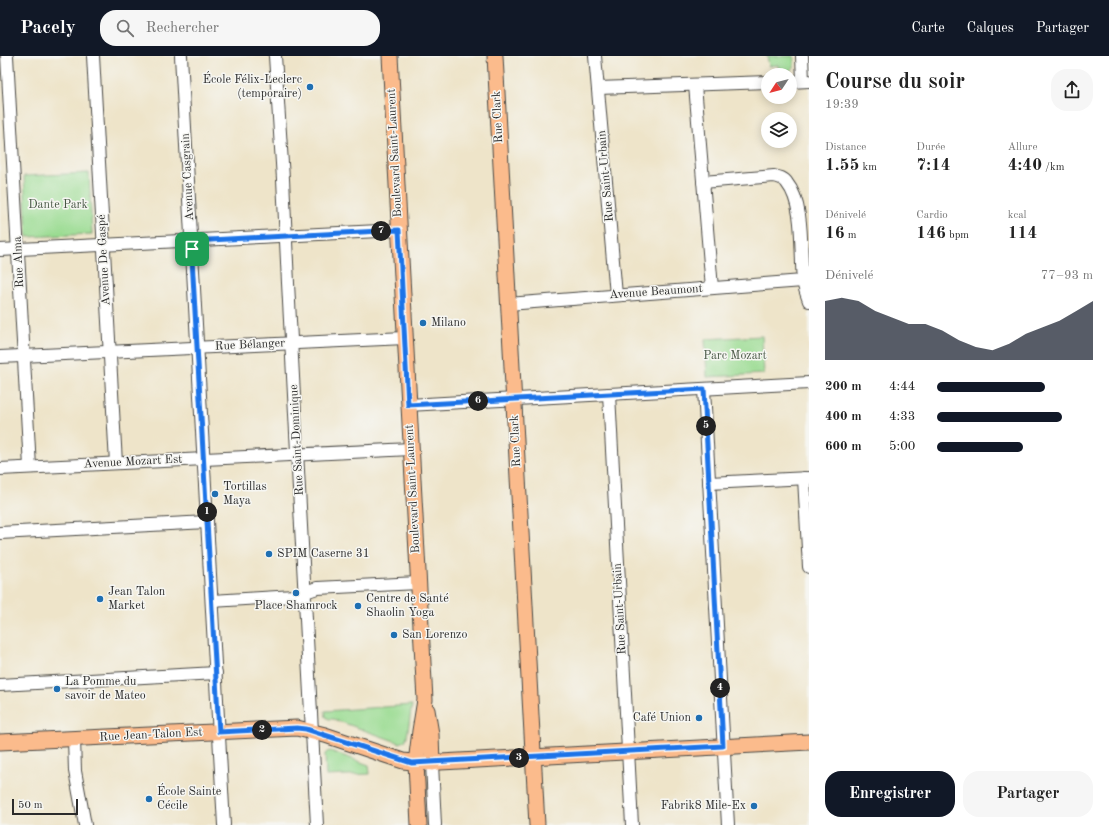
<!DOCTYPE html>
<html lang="fr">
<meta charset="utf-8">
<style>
:root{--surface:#fff;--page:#f6f6f6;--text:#222;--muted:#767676;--accent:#111827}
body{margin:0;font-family:"Old Standard TT",serif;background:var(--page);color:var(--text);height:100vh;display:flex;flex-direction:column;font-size:15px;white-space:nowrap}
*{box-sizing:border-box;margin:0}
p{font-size:13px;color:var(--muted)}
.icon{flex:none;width:22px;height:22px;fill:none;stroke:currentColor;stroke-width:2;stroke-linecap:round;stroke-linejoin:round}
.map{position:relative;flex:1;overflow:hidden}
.panel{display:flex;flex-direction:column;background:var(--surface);width:300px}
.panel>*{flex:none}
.needle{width:26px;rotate:234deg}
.controls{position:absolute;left:761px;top:12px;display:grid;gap:8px}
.controls a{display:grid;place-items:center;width:36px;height:36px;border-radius:50%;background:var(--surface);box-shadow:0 2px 10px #0003;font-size:20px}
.scale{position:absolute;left:12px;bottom:10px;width:66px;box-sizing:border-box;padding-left:4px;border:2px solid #2b2b2b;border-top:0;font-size:11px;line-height:14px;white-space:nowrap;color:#2b2b2b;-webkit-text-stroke:3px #f6f6f2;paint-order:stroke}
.pin{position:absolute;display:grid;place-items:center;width:34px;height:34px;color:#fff;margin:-17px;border-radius:8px;box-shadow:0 2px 6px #0006}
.km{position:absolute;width:20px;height:20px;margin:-10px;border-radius:50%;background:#222;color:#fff;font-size:11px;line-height:20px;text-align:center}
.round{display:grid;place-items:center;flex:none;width:42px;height:42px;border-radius:16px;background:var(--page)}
.overview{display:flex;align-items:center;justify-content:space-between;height:68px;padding:0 16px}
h1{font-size:22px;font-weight:800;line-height:30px}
.metrics{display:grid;grid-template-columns:repeat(3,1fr);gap:6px;height:68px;padding:4px 16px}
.metrics div{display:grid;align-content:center}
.metrics b{font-size:17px;font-weight:800}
.metrics small{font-size:11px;font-weight:400}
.metrics p{font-size:11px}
.chart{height:112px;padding:8px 16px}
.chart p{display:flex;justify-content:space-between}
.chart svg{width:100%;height:72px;margin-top:4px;fill:var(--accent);opacity:.7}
.primary-button{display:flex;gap:8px;margin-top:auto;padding:8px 16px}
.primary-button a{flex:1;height:46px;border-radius:16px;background:var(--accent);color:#fff;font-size:16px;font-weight:800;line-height:46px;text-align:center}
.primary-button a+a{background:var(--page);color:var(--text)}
ul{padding:0 16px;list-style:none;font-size:13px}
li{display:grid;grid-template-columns:64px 48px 1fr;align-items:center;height:30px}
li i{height:10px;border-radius:5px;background:var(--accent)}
header{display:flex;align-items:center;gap:24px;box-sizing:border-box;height:56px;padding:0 20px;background:var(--accent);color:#fff}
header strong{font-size:19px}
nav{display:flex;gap:22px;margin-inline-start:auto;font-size:14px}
.search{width:280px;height:36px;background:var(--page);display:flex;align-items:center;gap:10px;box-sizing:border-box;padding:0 14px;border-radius:16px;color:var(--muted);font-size:15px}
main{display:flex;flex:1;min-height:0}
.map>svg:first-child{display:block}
</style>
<header>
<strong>Pacely</strong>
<div class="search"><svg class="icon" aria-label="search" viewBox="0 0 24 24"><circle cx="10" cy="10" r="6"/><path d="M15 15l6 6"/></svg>Rechercher</div>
<nav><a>Carte</a><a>Calques</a><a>Partager</a></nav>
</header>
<main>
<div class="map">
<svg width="809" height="769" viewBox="0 0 809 769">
<rect width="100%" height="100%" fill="#f6f6f2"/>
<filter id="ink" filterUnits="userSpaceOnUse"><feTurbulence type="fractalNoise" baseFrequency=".025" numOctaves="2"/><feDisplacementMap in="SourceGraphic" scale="8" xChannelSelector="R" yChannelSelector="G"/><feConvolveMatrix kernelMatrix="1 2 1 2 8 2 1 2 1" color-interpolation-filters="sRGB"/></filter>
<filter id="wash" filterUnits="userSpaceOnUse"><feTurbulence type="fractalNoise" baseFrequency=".012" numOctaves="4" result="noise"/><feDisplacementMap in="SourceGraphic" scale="16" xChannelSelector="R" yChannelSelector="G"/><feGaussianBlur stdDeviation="0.9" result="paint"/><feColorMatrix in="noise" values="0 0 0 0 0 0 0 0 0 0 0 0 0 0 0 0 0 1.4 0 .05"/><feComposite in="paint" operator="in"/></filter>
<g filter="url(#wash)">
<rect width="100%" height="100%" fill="#eee4c9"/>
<g fill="#9adb91" stroke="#62835e">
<path d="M767,0h27v12l-2,2 -13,1 -1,-6 -9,1z"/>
<path d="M89,117l3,61 -65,3 -3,-61z"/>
<path d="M762,280l2,38 -57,3 -2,-38z"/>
<path d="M412,649l-5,31 -2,5 -5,2 -67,-24h-4l-3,-2 -1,-6z"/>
<path d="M330,695l39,14 1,9 -44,2 -1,-22 2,-2z"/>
</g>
</g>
<g filter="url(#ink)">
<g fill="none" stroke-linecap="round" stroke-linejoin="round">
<defs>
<g id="minor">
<path d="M7,0l23,411"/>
<path d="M93,0l23,407"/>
<path d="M181,0l43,769"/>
<path d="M275,0l8,123 5,104 29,542"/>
<path d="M595,0l21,239"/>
<path d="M802,0l1,25"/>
<path d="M790,26l19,-1"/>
<path d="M695,29l17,203"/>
<path d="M598,32l170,-6"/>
<path d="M703,126l71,-6c5,1 10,2 13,7 18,22 13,70 16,97 1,8 4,15 6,21"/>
<path d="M0,194l399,-20"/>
<path d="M508,248l295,-23"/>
<path d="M0,301l405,-19"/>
<path d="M704,333l24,436"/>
<path d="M609,338l23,431"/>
<path d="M408,349l401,-22"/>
<path d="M0,413l411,-20"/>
<path d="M804,422l5,89"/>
<path d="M709,427l100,-5"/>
<path d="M0,477l207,-11"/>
<path d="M212,545l82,-5 23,-8 101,-5"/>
<path d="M0,629l216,-12"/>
<path d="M74,682l1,33 10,54"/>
<path d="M432,707l3,62"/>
</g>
<g id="major">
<path d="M390,0l35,644 -5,31 -4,32 3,62"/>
<path d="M495,0l42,769"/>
<path d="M427,654l4,24 1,29"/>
<path d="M0,686l297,-14 28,7 78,26 19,2 387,-21"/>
</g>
</defs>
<use href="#minor" stroke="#484743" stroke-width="14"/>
<use href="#major" stroke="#484743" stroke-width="17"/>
<use href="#minor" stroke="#fff" stroke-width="12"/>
<use href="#major" stroke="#fbbb8c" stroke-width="15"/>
</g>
</g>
<g fill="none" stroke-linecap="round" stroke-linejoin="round" filter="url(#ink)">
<defs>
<path id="route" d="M399,174l9,175 296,-16 19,357 -311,17 -106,-34 -9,-1 -78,4 -28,-491z"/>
</defs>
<use href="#route" stroke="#fff" stroke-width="8"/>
<use href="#route" stroke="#1a73e8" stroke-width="5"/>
</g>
<g fill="#1f6fb2" stroke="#f6f6f2" stroke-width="1.5">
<circle cx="310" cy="31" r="4"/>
<circle cx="423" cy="267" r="4"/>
<circle cx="215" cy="438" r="4"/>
<circle cx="269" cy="498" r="4"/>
<circle cx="296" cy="537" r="4"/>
<circle cx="100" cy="543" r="4"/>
<circle cx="358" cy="550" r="4"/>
<circle cx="394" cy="579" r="4"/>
<circle cx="57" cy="633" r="4"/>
<circle cx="699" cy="662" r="4"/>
<circle cx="149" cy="743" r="4"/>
<circle cx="754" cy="750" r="4"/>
</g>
<g text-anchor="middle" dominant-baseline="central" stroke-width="3" stroke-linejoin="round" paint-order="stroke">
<g font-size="12" fill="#2b2b2b" stroke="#f6f6f2" text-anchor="start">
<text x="302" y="24" text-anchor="end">École Félix-Leclerc<tspan x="302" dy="14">(temporaire)</tspan></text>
<text x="431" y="267">Milano</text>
<text x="223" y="431">Tortillas<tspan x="223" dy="14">Maya</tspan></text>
<text x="277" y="498">SPIM Caserne 31</text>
<text x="108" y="536">Jean Talon<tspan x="108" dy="14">Market</tspan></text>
<text x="366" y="543">Centre de Santé<tspan x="366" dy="14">Shaolin Yoga</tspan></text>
<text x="296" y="550" text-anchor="middle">Place Shamrock</text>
<text x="402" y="579">San Lorenzo</text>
<text x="65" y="626">La Pomme du<tspan x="65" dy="14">savoir de Mateo</tspan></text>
<text x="691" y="662" text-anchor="end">Café Union</text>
<text x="157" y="736">École Sainte<tspan x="157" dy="14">Cécile</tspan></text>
<text x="746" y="750" text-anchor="end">Fabrik8 Mile-Ex</text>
</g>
<g font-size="12" fill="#2b2b2b" stroke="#f6f6f2">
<text transform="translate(498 61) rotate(-93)">Rue Clark</text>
<text transform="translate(395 97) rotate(-93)">Boulevard Saint-Laurent</text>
<text transform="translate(606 120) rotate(-95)">Rue Saint-Urbain</text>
<text transform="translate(188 121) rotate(-93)">Avenue Casgrain</text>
<text transform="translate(104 204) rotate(-93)">Avenue De Gaspé</text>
<text transform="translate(19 206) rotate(-93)">Rue Alma</text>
<text transform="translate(656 236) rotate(-4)">Avenue Beaumont</text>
<text transform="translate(250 289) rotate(-3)">Rue Bélanger</text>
<text transform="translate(297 384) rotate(-93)">Rue Saint-Dominique</text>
<text transform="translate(516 385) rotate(-93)">Rue Clark</text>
<text transform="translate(133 406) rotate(-3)">Avenue Mozart Est</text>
<text transform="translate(413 433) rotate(-93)">Boulevard Saint-Laurent</text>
<text transform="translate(620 553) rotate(-93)">Rue Saint-Urbain</text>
<text transform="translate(151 679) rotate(-3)">Rue Jean-Talon Est</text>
</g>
<g font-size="12" fill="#475744" stroke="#f6f6f2">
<text x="58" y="149">Dante Park</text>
<text x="735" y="300">Parc Mozart</text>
</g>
</g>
</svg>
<div class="controls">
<a><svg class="needle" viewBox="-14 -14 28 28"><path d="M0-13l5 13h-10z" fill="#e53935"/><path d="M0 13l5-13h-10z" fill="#767676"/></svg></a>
<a><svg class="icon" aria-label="layers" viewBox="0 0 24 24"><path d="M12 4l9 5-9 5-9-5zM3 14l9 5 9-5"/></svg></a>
</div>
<div class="scale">50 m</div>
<div class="pin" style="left:192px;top:193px;background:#1e9e55"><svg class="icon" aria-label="arrive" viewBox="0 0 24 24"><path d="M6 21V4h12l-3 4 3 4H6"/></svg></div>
<b class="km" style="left:207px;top:456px">1</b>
<b class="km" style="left:262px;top:674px">2</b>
<b class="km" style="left:519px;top:702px">3</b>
<b class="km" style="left:720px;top:632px">4</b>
<b class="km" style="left:706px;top:370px">5</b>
<b class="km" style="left:478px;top:345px">6</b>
<b class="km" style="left:381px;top:175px">7</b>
</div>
<section class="panel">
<div class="overview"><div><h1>Course du soir</h1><p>19:39</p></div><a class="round"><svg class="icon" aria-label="share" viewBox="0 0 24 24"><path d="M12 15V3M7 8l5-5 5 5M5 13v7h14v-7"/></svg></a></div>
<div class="metrics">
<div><p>Distance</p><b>1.55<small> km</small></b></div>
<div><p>Durée</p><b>7:14</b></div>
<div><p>Allure</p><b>4:40<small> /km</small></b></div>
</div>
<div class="metrics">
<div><p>Dénivelé</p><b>16<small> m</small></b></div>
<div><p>Cardio</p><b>146<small> bpm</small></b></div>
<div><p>kcal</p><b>114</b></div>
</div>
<div class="chart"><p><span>Dénivelé</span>77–93 m</p>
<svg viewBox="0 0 160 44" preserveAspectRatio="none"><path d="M0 44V8L10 6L20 8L30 14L40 18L50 22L60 22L70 26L80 32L90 36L100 38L110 34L120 28L130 24L140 20L150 14L160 8V44z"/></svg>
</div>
<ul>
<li><b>200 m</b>4:44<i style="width:69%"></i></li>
<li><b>400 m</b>4:33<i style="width:80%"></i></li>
<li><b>600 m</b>5:00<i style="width:55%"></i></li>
</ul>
<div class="primary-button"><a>Enregistrer</a><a>Partager</a></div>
</section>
</main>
